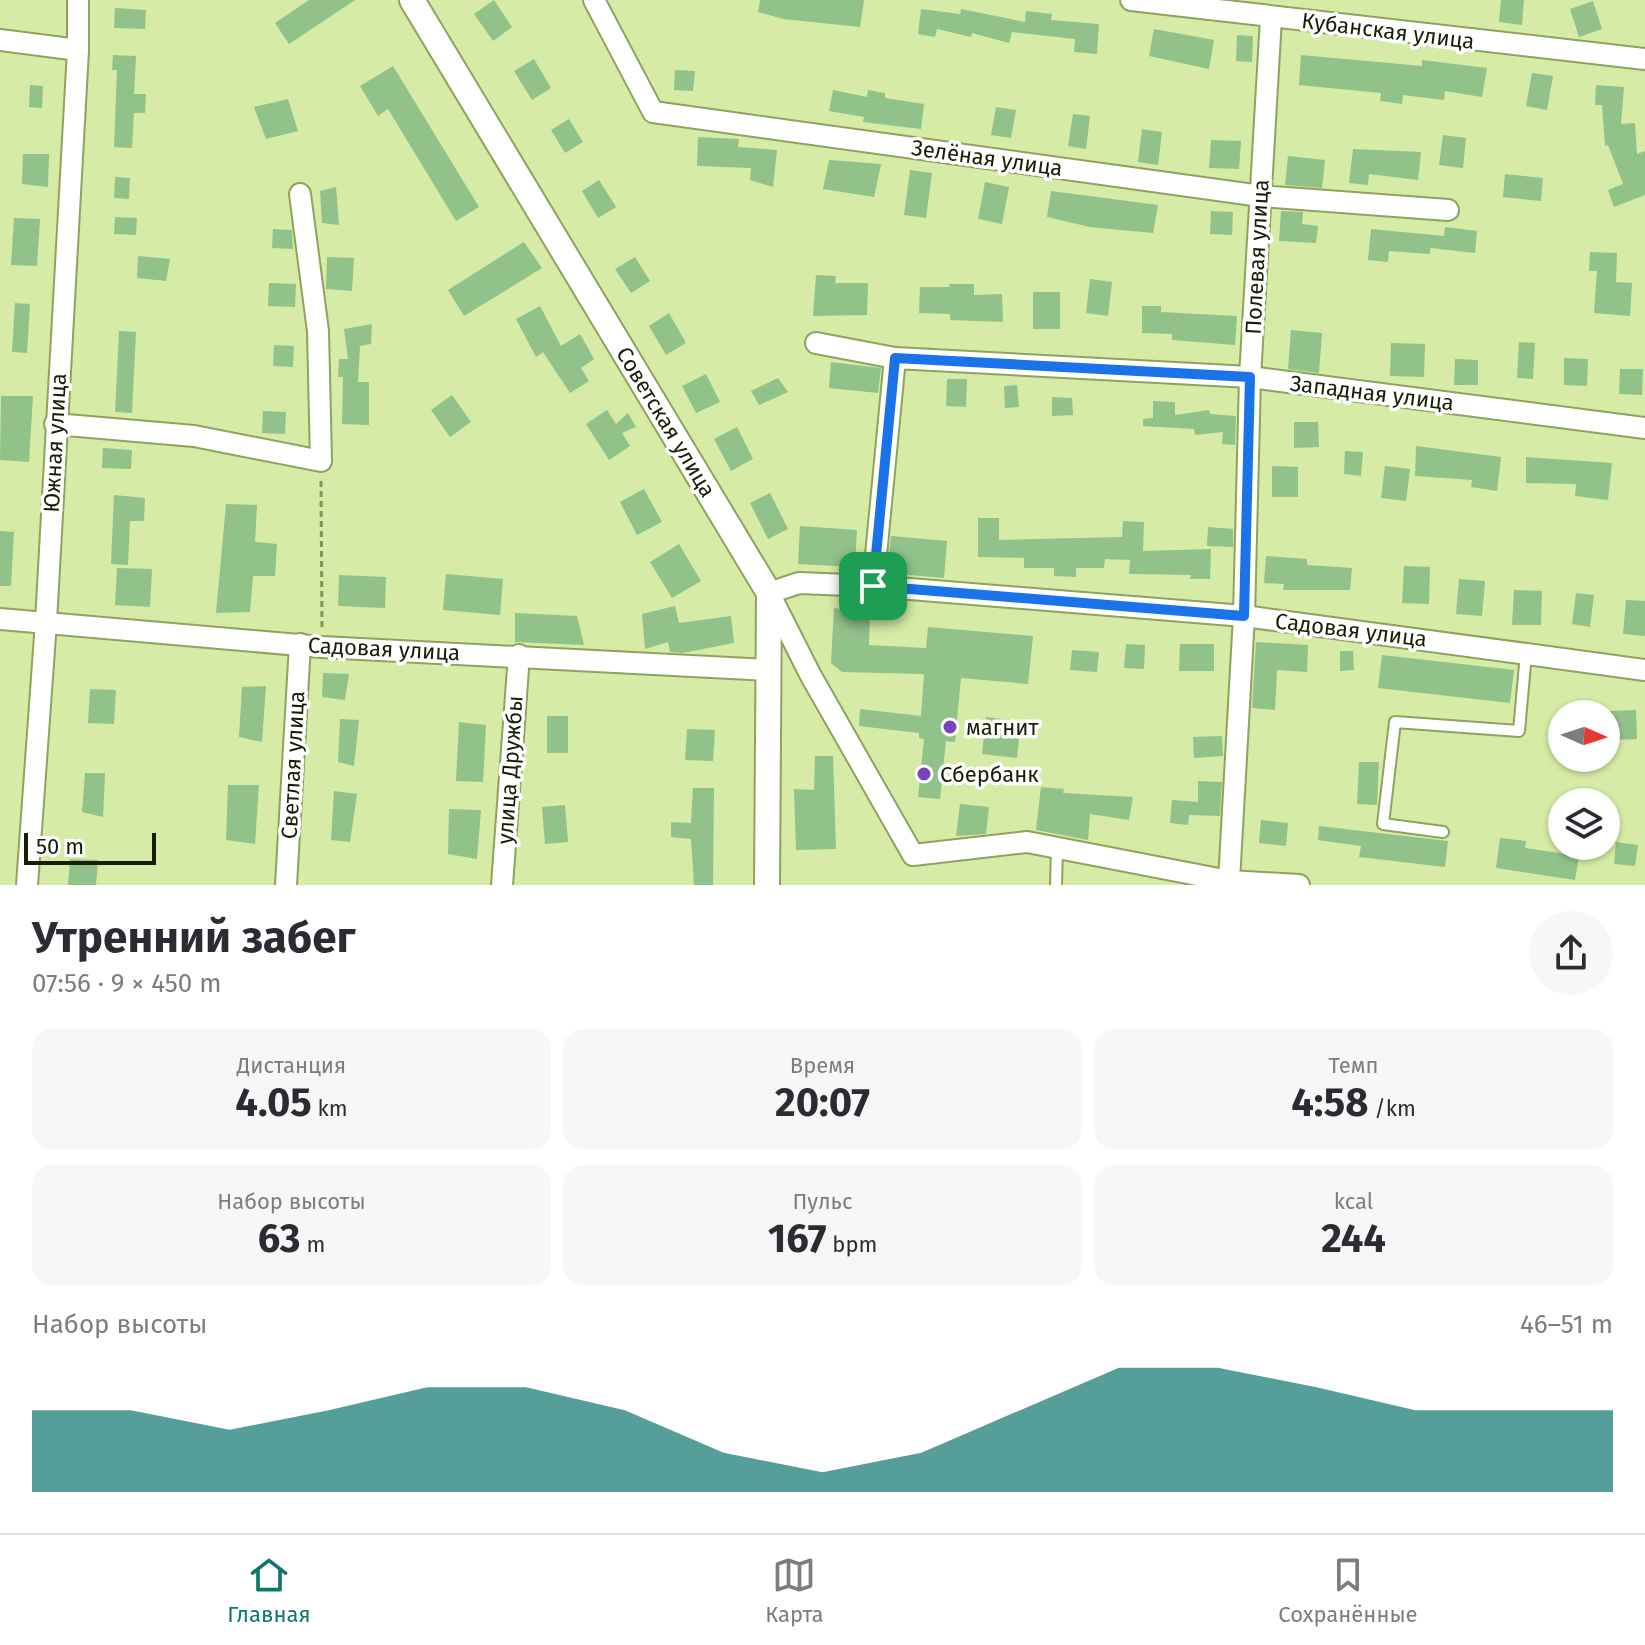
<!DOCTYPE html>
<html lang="ru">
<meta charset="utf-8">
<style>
:root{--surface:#fff;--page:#f7f7f7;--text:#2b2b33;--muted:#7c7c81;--line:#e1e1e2;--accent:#0f766e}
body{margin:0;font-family:"Fira Sans",sans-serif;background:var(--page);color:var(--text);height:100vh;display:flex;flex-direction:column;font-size:30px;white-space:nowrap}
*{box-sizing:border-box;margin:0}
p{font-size:26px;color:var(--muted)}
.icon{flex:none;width:44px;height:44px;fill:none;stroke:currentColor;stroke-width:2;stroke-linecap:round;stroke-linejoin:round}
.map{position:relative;height:885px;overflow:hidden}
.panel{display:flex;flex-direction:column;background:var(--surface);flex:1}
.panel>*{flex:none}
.needle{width:52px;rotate:93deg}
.controls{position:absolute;left:1548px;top:700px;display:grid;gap:16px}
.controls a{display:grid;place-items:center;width:72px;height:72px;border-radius:50%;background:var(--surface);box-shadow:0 2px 6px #0004;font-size:40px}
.scale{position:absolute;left:24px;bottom:20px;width:132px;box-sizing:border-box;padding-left:8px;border:4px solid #171e03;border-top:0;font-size:22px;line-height:28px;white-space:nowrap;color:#171e03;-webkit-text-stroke:6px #fff;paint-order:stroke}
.pin{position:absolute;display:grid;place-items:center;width:68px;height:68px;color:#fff;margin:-34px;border-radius:16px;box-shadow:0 4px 12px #0006}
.round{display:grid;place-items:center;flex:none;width:84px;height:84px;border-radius:42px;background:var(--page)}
.summary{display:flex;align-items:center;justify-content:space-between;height:136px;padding:0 32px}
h1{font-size:44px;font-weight:700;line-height:60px}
.figures{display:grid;grid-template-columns:repeat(3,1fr);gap:12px;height:136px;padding:8px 32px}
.figures div{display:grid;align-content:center;border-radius:20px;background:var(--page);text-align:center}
.figures b{font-size:40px;font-weight:700}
.figures small{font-size:22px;font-weight:400}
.figures p{font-size:22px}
.chart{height:224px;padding:16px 32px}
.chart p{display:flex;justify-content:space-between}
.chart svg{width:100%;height:144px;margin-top:8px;fill:var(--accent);opacity:.7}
.menu{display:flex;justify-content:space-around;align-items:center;height:112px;border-top:2px solid var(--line);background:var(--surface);font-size:22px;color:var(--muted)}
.menu a{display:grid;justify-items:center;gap:4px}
.menu .selected{color:var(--accent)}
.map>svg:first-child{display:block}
</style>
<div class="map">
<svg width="1645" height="885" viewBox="0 0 1645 885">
<rect width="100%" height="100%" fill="#d6eba5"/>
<g fill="#90c28a">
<path d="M309,0h46l-66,44 -14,-21z"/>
<path d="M494,0l18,27 -19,14 -19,-27z"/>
<path d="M760,0h104l-4,27 -77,-8 -25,-7z"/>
<path d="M1501,0h23l-2,25 -23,-3z"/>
<path d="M1593,1l9,28 -23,8 -9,-28z"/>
<path d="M115,8l31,2 -1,19 -31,-1z"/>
<path d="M921,9l39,5 1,-5 64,13 1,-11 26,3 -1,6 48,4 -2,30 -23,-2 1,-13 -63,-7 -3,11 -37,-10 -1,4 -34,-8 -2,8 -17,-3z"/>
<path d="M1154,29l60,11 -5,29 -60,-13z"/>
<path d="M1237,35l16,1 -1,26 -16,-1z"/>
<path d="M113,55l23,1 -2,38h12l-1,19h-11l-2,35 -18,-1 3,-77h-5z"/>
<path d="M1301,55l121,11v-6l65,8 -5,29 -37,-6 -1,9 -41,-5 -1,9 -22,-3 1,-8 -82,-8z"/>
<path d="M534,59l17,29 -19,12 -18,-29z"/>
<path d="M393,66l86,141 -23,14 -68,-112 -10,7 -18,-30z"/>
<path d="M675,70l20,1 -2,20 -19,-1z"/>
<path d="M1532,73l21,3 -6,34 -21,-4z"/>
<path d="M30,85l13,1 -1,22 -13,-1z"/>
<path d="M1596,85l28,2 -3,37 14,-1 2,31 8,-3v44l-31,12 -6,-17 15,-6 -15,-39 -3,1 -3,-41h-7z"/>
<path d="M833,90l34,7 1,-7 17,3v5l39,6 -3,25 -58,-7 1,-5 -35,-6z"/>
<path d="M288,99l10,32 -32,8 -12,-32z"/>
<path d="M996,107l20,3 -5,28 -20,-3z"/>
<path d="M1073,114l17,2 -4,33 -18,-3z"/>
<path d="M569,119l14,23 -18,11 -14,-23z"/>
<path d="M1142,129l20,3 -4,33 -20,-3z"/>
<path d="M1443,135l23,3 -3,30 -24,-3z"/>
<path d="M698,137l41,2 -1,8 39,3 -4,37 -23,-7 1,-12 -54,-2z"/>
<path d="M1211,140l30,1 -2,28 -30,-1z"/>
<path d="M1353,149l68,3 -3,28 -49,-6 -1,11 -19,-2z"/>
<path d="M23,154h26l-1,33 -26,-3z"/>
<path d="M1288,156l37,4 -3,28 -37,-3z"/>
<path d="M829,160l52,4 -7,33 -51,-8z"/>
<path d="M910,170l22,3 -6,45 -22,-3z"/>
<path d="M1505,174l38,4 -2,23 -38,-4z"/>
<path d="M115,177l15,1 -1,21 -15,-1z"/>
<path d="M599,180l17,27 -18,11 -16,-27z"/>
<path d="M985,182l24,5 -7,37 -24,-5z"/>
<path d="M336,187l3,38 -17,-2 -2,-32z"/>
<path d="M1051,191l107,14 -5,28 -63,-6 -43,-10z"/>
<path d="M1211,211l22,1 -1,23 -22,-1z"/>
<path d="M1281,211l22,1 -1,12 16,2 -2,17 -37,-2z"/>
<path d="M115,217l22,1 -1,17 -22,-1z"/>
<path d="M14,218l26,1 -3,47 -26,-1z"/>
<path d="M1445,227l32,4 -2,22 -45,-5v6l-41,-3 -1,11 -20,-2 3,-31 73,7z"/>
<path d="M273,229l19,1 1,19 -21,-1z"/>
<path d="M524,242l18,26 -78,48 -16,-26z"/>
<path d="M1590,252l27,1 -1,29 16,1 -2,33 -36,-3 3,-42h-8z"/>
<path d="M138,256l32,3 -4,22 -29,-3z"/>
<path d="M327,257l27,1 -2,33 -26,-2z"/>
<path d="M635,257l15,24 -19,12 -16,-24z"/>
<path d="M816,275l20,1 -1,7h33l-1,32 -54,1z"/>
<path d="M1090,279l22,3 -4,34 -22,-3z"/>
<path d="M269,283l27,1 -1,23 -27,-1z"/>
<path d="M949,284h25v11l28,-1 1,28 -53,-2v-6l-31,-1 1,-26h30z"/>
<rect x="1033" y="292" width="27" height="37"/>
<path d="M15,303l15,1 -3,49 -15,-1z"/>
<path d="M540,306l21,40 19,-12 14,25 -13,9 8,13 -19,12 -27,-41 -7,5 -20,-38z"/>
<path d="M1142,306h19v6l76,4 -2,29 -63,-5v-6l-30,-1z"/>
<path d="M669,313l17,30 -20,12 -17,-29z"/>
<path d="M372,324l-1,20 -11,2 -2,36h11v43l-27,-1 1,-47h-5l1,-18h9l-4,-30z"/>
<path d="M1291,330l31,3 -3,40 -31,-4z"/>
<path d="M119,331l17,1 -4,81 -17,-1z"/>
<path d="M1519,342l16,1 -2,36 -16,-1z"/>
<path d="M1391,343l34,1 -1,33 -34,-1z"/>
<path d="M274,345l20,1 -1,21 -20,-1z"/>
<path d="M1564,358l24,1 -1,27 -23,-1z"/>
<path d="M1455,359l23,1v25h-24z"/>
<path d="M831,362l50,6 -3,25 -49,-5z"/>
<path d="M1620,369h23l-1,26 -23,-1z"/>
<path d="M706,374l14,28 -24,11 -14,-27z"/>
<path d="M778,378l10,14 -29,13 -8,-14z"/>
<path d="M947,379h20l-1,28 -20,-1z"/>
<path d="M1017,385l2,22 -14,1 -1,-22z"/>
<path d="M452,395l19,27 -21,15 -19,-27z"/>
<path d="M1,396h32l-4,66 -29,-2z"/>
<path d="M1052,397l20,1 1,17 -21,1z"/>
<path d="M1153,401l22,1v13l34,-5 1,4 26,2 -1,29 -13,-1 1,-12 -28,3 -1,-6 -51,-3v-7l10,-1z"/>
<path d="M607,410l9,14 12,-11 8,14 -14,6 8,13 -21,14 -23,-36z"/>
<path d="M263,411l23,1 -1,22 -23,-1z"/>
<path d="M1294,422h24l1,25 -25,1z"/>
<path d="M737,427l16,32 -22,12 -17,-32z"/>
<path d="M1416,446l85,11 -4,34 -26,-4 1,-7 -57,-4z"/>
<path d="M103,448l29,2 -1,19 -29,-1z"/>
<path d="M1345,451l18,1 -2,24 -17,-2z"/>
<path d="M1526,457l86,6 -4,37 -33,-4 1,-12 -50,-1z"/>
<path d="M1272,466l26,1v30h-26z"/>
<path d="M1385,466l25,3 -4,32 -25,-3z"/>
<path d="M644,489l18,33 -25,13 -17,-33z"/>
<path d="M770,493l18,36 -20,10 -18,-36z"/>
<path d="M114,495l31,3 -1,23h-14l-2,44 -17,-1z"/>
<path d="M226,504l31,1 -2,37 22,2 -2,32h-22l-3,36 -34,1z"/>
<path d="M978,518h21v22l123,-3 1,-16 21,1 -1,29 68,-2 -1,30h-20l1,-4 -62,-1 1,-14 -25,-1 -1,9h-28v9l-22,-1v-8h-30v-10l-46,-1z"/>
<path d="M800,526l57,4 -2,37 -57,-3z"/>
<path d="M1208,527l25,2v18l-26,-1z"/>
<path d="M0,531l14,1 -3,54h-11z"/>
<path d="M891,536l56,5 -3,37 -57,-5z"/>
<path d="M679,544l22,37 -29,17 -22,-36z"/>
<path d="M1266,556l41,3v6l45,3 -2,22h-67l1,-6 -20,-1z"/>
<path d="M1404,566l26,1 -1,37 -27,-1z"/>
<path d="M117,568l35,1 -2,38 -35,-2z"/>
<path d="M446,574l57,5 -3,36 -57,-5z"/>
<path d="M339,575l47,2 -1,31 -47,-2z"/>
<path d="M1459,579l26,2 -3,35 -26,-2z"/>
<path d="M1514,590l28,1 -1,34h-29z"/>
<path d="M1576,593l18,2 -4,32 -18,-3z"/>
<path d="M1626,600l19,1v35l-22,-2z"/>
<path d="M675,606l4,17 52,-7 3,27 -52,10 -12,-1 -2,-10 -23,7 -3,-35z"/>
<path d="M834,608l36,5 -1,32 57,3 2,-21 105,9 -5,48 -67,-6 -6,64 -9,-1 -6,58 -22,-2 6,-58 -5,-1v-5l-60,-7 1,-17 61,7 3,-42 -82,-2 -11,-9z"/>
<path d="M515,613l62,3 7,29 -69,-3z"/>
<path d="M1256,642l52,3 -1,27 -30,-2 -2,40 -23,-2z"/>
<path d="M1126,644l19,1 -1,24 -20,-1z"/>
<path d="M1180,644h34v27h-35z"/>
<path d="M1072,650l27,2 -2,20 -27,-2z"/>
<path d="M1340,651h13l1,19 -14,1z"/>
<path d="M1382,655l132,15 -4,33 -132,-15z"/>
<path d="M323,673l26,1 -4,26 -23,-3z"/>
<path d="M266,686l-4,56 -23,-5 3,-50z"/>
<path d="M90,689l26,1 -2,34 -26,-1z"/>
<path d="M1636,710l1,29 -26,1 -1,-29z"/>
<rect x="547" y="716" width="21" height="37"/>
<path d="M986,717l35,4 -4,37 -35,-4z"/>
<path d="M340,719l19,1 -5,46 -16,-4z"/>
<path d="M459,722l27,3 -3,57 -27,-1z"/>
<path d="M687,729l28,1 -2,31 -28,-1z"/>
<path d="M1222,736l1,20 -29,2 -1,-21z"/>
<path d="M815,756h18l3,93 -40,1 -2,-61 20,1z"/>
<path d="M1359,762h20l-2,43 -20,-1z"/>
<path d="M85,773h20l-2,44 -21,-5z"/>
<path d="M1198,781l24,1 -2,34 -31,-1 -1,10 -18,-2 2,-23 26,2z"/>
<path d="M228,785h31l-4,59 -29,-4z"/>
<path d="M1041,787l23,2 -1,4 70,4 -4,23 -39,-6 -2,26 -52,-10z"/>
<path d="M693,788h21l-1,97h-19l-3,-46 -20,-2v-15l20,1z"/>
<path d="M334,791l23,3 -7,48 -19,-2z"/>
<path d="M960,804l29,3 -3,27 -30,2z"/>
<path d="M565,805l3,37 -23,2 -3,-37z"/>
<path d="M449,809l32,1 -4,49 -29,-5z"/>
<path d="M1261,820l27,3 -2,23 -27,-3z"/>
<path d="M1319,826l129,15 -3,26 -86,-10 2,-11 -43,-6z"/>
<path d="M1500,838l26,3 -1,7 54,8 -4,24 -79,-12z"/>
<path d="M1616,842l22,3 -3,21 -21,-2z"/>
<path d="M70,859l28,1 -2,25h-28z"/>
</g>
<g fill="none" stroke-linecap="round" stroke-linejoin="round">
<defs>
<g id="service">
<path d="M1443,832l-60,-8 12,-102 124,9 7,-78"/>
<path d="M1056,885l1,-37"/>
</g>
<g id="minor">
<path d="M594,0l59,112 608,84 187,14"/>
<path d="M1131,0l514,59"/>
<path d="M0,40l78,10"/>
<path d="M816,343l79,15"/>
<path d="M55,424l139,12 127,25 -3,-130 -18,-137"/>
<path d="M873,586l22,-228 355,19 395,51"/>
<path d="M0,619l322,28 447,23"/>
<path d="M1229,881l15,-265 6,-239 21,-359"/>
<path d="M27,885l19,-263 32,-572v-50"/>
<path d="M286,885l14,-241"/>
<path d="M502,885l17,-230"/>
<path d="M1299,885l-70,-4 -202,-39 -114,13 -102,-179 -42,-83 30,-10 74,3 371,30 401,54"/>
</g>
<path id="tertiary" d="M412,0l357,593 -2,292"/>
</defs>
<use href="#service" stroke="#8fa25f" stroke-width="14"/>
<use href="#minor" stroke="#8fa25f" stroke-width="24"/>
<use href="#tertiary" stroke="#8fa25f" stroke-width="28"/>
<path stroke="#83925f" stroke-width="3" stroke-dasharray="6 4" stroke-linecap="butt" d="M321,481l1,148"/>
<use href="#service" stroke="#fff" stroke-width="10"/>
<use href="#minor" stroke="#fff" stroke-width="20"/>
<use href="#tertiary" stroke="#fff" stroke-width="24"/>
</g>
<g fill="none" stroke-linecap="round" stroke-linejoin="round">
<defs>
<path id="route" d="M895,358l355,19 -6,239 -371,-30z"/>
</defs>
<use href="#route" stroke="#fff" stroke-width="16"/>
<use href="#route" stroke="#1a73e8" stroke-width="10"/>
</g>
<g fill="#7a42b9" stroke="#fff" stroke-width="3">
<circle cx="950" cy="727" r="8"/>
<circle cx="924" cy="774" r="8"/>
</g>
<g text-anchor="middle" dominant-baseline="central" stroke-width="7" stroke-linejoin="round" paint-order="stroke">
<g font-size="22" fill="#171e03" stroke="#fff">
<text transform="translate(1388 31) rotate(7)">Кубанская улица</text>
<text transform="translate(987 158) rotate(8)">Зелёная улица</text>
<text transform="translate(1257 257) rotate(-87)">Полевая улица</text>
<text transform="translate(1372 393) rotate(7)">Западная улица</text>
<text transform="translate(666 422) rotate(59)">Советская улица</text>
<text transform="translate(55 443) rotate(-87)">Южная улица</text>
<text transform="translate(1351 630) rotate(7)">Садовая улица</text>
<text transform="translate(384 649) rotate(3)">Садовая улица</text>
<text transform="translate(293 765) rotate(-87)">Светлая улица</text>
<text transform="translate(510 770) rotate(-86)">улица Дружбы</text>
</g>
<g font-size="22" fill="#171e03" stroke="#fff" text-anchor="start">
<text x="966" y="727">магнит</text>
<text x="940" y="774">Сбербанк</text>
</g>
</g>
</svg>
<div class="controls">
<a><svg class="needle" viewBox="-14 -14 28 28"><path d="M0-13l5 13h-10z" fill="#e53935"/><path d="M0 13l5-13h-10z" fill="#7c7c81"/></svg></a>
<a><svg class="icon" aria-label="layers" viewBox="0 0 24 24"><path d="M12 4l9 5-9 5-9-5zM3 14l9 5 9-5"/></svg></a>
</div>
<div class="scale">50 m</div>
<div class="pin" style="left:873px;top:586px;background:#1e9e55"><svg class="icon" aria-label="arrive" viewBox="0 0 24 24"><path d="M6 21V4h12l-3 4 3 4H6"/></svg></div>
</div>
<section class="panel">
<div class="summary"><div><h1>Утренний забег</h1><p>07:56 · 9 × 450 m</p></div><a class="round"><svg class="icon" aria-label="share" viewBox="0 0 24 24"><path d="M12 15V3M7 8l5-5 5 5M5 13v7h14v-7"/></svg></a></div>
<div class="figures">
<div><p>Дистанция</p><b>4.05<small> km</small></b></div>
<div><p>Время</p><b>20:07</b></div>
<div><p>Темп</p><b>4:58<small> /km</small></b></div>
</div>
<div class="figures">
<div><p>Набор высоты</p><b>63<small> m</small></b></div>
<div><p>Пульс</p><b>167<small> bpm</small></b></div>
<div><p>kcal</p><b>244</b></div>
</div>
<div class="chart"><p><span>Набор высоты</span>46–51 m</p>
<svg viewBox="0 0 160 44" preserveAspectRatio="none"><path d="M0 44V19L10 19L20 25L30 19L40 12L50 12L60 19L70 32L80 38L90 32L100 19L110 6L120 6L130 12L140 19L150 19L160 19V44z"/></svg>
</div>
</section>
<nav class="menu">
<a class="selected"><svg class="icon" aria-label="home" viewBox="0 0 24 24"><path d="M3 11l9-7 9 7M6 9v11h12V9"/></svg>Главная</a>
<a><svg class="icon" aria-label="map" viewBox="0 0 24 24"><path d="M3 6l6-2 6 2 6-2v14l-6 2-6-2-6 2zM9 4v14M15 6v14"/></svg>Карта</a>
<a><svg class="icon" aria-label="saved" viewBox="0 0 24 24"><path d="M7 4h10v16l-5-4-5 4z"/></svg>Сохранённые</a>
</nav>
